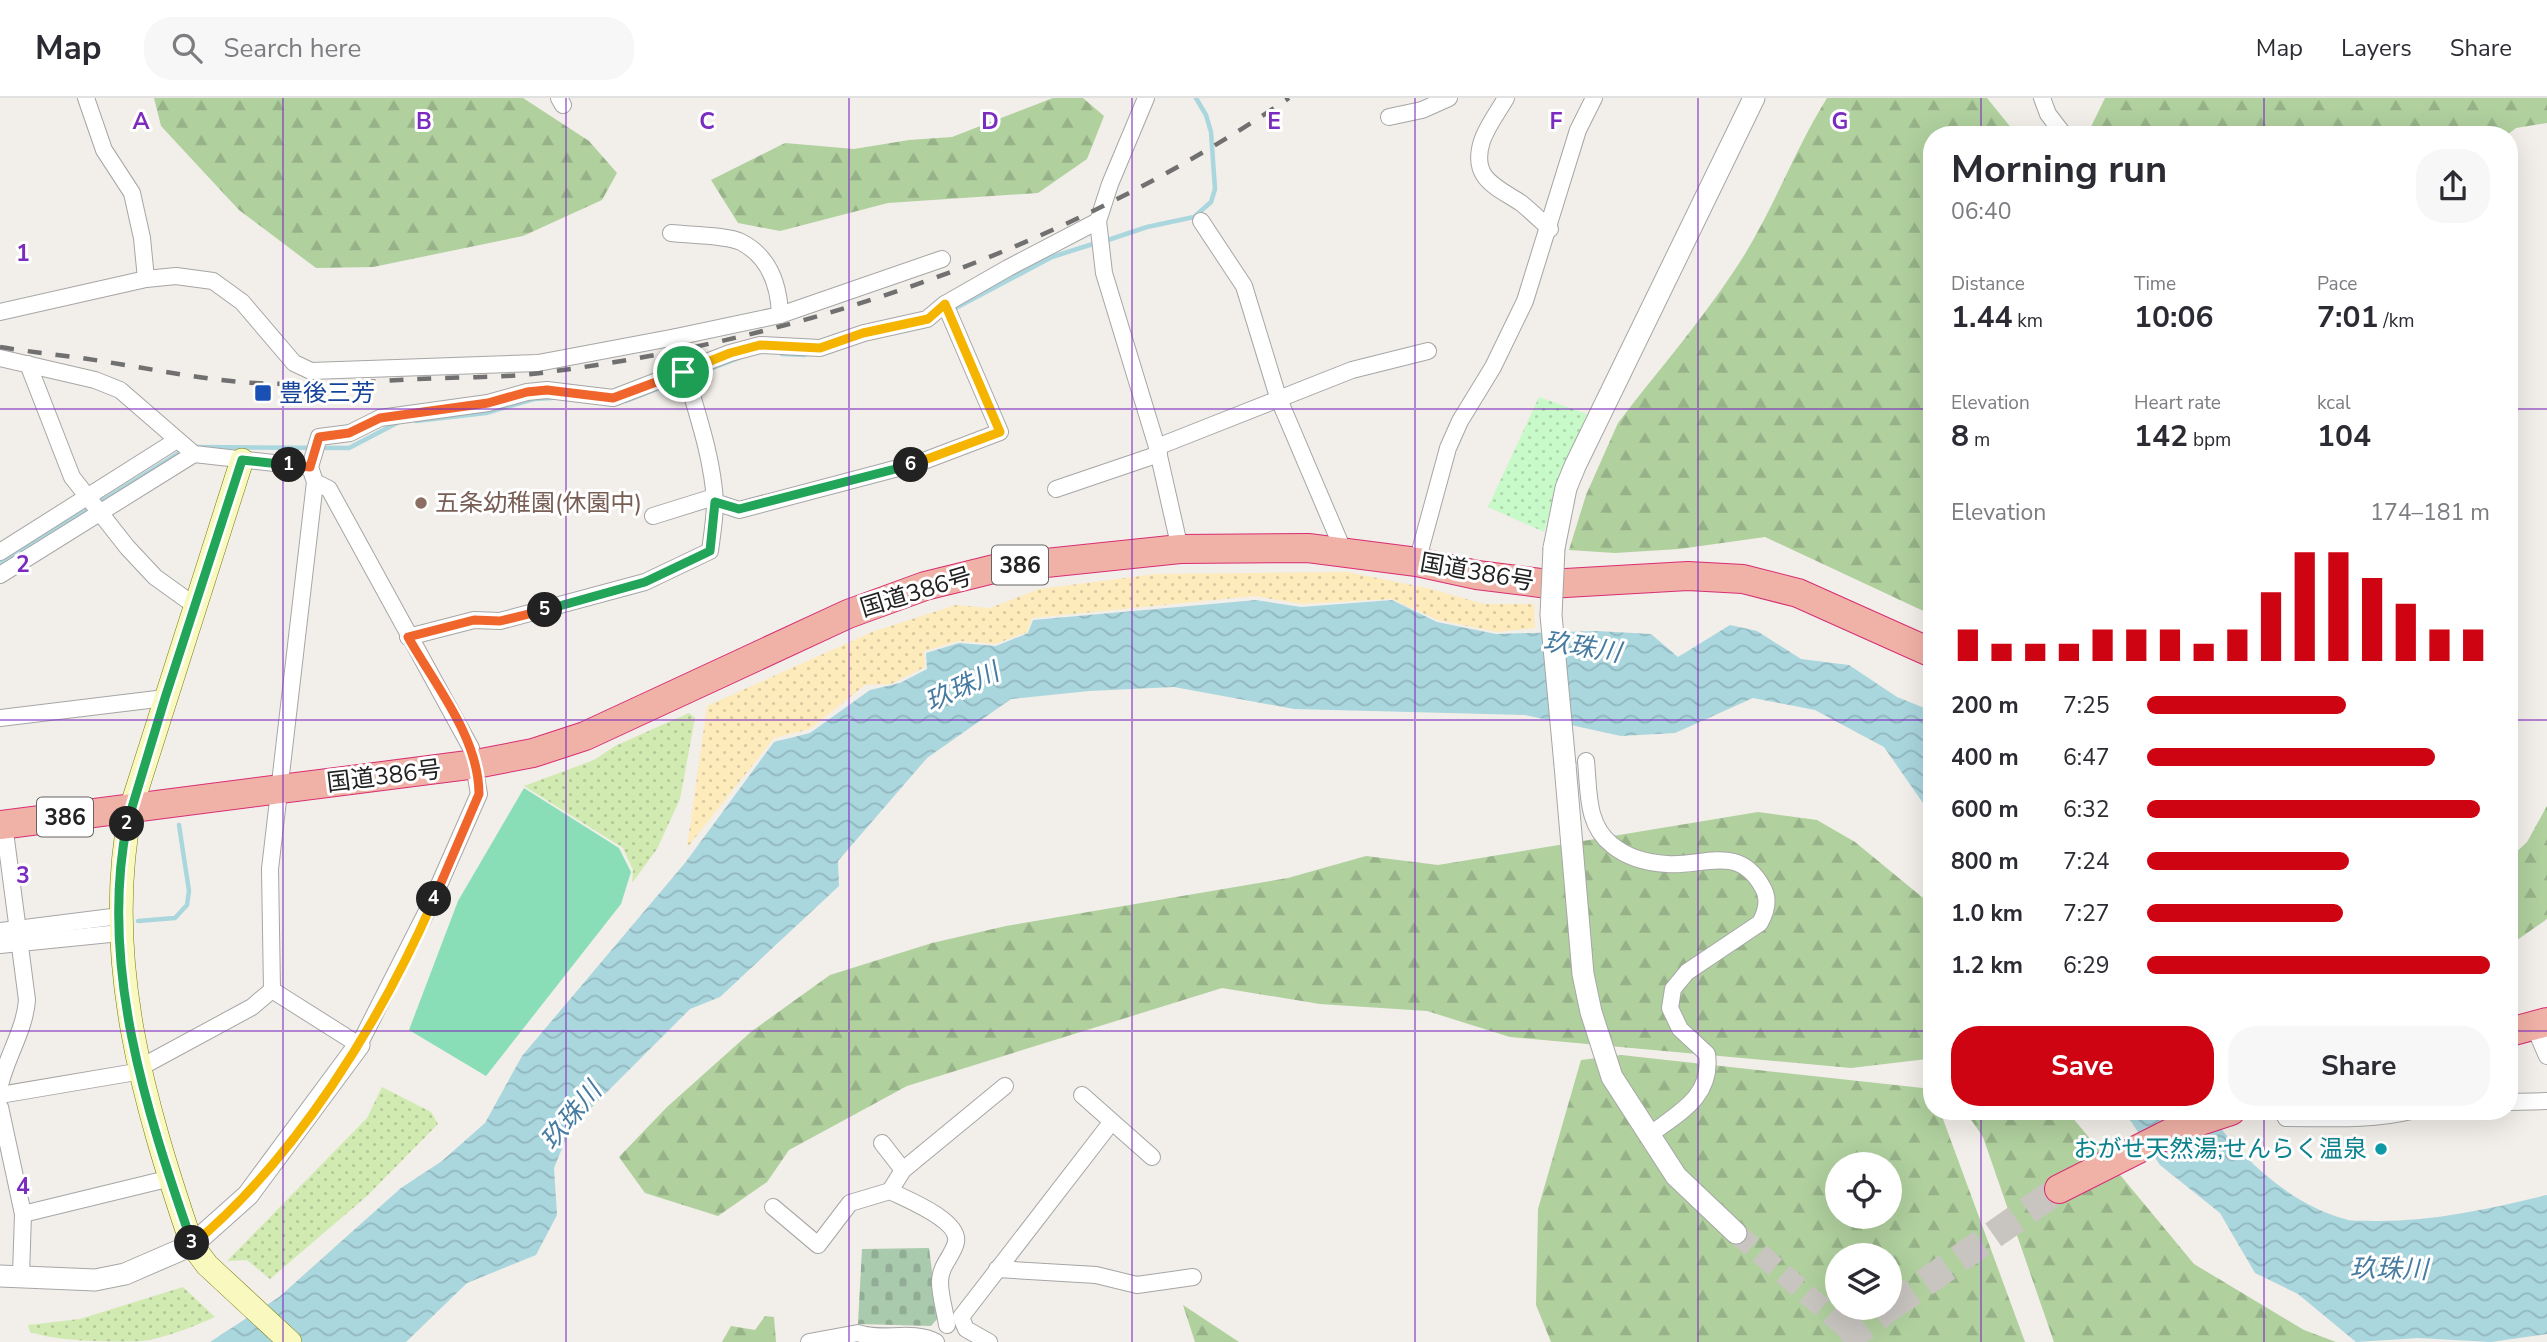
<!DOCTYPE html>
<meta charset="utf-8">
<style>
:root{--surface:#fff;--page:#f7f7f7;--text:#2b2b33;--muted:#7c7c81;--line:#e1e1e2;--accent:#cf0413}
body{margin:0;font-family:"Nunito Sans","Noto Sans JP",sans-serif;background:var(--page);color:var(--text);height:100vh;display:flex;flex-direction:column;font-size:26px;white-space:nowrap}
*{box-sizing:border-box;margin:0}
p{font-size:23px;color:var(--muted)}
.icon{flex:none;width:38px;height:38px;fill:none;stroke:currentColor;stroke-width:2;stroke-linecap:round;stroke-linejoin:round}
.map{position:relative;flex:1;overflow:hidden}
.panel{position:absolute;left:1923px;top:28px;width:595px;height:994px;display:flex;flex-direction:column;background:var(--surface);border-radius:28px;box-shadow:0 7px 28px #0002}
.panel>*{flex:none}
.controls{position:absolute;left:1825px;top:1054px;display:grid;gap:14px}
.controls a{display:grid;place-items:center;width:77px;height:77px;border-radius:50%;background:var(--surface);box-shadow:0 7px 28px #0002;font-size:35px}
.pin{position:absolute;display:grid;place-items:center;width:60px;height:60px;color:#fff;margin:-30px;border:4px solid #fff;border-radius:50%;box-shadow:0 2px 7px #0007}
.km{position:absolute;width:35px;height:35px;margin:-18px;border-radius:50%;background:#222;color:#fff;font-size:19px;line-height:35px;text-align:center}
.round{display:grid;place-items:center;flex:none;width:74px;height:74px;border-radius:28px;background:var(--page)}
.headline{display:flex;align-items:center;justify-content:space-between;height:119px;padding:0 28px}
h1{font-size:38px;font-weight:700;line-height:52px}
.stats{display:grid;grid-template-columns:repeat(3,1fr);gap:10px;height:119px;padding:7px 28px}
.stats div{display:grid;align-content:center}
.stats b{font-size:30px;font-weight:700}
.stats small{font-size:19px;font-weight:400}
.stats p{font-size:19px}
.chart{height:196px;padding:14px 28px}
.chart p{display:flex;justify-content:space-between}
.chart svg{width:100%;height:126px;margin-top:7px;stroke:var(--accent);stroke-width:6}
.cta{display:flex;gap:14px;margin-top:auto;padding:14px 28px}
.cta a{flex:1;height:80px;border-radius:28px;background:var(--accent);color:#fff;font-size:28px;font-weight:700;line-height:80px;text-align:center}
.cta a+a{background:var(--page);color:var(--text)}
ul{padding:0 28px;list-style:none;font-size:23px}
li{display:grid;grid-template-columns:112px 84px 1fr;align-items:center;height:52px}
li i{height:18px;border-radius:9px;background:var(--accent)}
header{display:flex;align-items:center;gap:42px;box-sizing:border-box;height:98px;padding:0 35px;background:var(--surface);border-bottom:2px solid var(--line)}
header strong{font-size:33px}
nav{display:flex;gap:38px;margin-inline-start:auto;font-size:24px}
.search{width:490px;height:63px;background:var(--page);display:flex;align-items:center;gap:18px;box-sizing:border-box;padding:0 24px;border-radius:28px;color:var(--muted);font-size:26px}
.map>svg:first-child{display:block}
</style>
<header>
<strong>Map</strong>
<div class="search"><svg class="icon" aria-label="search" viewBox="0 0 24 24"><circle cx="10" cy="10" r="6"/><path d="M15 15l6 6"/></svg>Search here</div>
<nav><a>Map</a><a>Layers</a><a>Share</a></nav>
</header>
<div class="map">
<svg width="2547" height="1244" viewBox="0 0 2547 1244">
<defs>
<pattern id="grass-dots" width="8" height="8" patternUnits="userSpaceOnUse" patternTransform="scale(1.75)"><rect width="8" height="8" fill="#d1eab1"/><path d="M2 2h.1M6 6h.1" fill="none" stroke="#b3c898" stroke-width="1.8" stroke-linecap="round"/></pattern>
<pattern id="forest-firs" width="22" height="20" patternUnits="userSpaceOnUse" patternTransform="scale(1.75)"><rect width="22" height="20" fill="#b0d09e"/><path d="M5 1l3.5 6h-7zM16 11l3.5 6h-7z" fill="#97b288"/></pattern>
<pattern id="sand-dots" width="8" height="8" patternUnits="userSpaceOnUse" patternTransform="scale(1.75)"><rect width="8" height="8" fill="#feebbb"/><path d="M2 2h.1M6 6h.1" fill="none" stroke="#d9c9a0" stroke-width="1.8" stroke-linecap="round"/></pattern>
<pattern id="cemetery-stones" width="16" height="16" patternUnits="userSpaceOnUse" patternTransform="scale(1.75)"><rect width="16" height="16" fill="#aacaad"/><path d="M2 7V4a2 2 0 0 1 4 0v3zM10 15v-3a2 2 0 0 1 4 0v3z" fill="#92ad95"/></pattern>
<pattern id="park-dots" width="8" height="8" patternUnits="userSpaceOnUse" patternTransform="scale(1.75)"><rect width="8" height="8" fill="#c8f9c9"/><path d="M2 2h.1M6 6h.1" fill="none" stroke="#acd5ac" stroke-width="1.8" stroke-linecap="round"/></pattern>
<pattern id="water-waves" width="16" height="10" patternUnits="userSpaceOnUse" patternTransform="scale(1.75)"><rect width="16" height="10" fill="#aad6de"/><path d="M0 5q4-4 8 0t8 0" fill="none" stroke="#92b7be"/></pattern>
</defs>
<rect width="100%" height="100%" fill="#f2eee9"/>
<g fill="url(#grass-dots)">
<path d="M689,615l6,5 -15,81 -23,50 -25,34 1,-13 -10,-22 -99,-62 70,-26 21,-14z"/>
<path d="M382,989l49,25 7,12 -71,72 -97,83 -23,-19 -20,1 140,-143z"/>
<path d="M183,1189l32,30c-23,10 -47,20 -72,24 -30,1 -84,1 -113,-9l-2,-7 52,-6z"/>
</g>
<g fill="url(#forest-firs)" fill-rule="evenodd">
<path d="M154,0h369l66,43 28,32 -15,27 -79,36 -150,31 -57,1 -77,-58 -78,-84z"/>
<path d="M1053,0h30l21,18 -17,43 -49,34 -150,10 -108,28 -42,-8 -27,-43 74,-37 69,6 55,-9 43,-3z"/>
<path d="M1827,0h160l30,37h-85v480l-167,-78 -86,12 -64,4 -46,-3 17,-55 32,-72c38,-50 81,-99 116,-152 37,-54 58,-117 93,-173z"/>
<path d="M2105,0h442v25l-31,5 -9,7h-420z"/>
<path d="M2547,708v113l-37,26v-87l17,-16z"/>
<path d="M1758,714l59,8 38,22 73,60 4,6v158l-5,-7 -76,9 -341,-31 -83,-26 -107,-7 -98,-16 -315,98 -118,64 -22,32 -49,34 -73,-23 -26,-36 48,-50 85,-76 78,-56 102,-32 74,-17 282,-48 78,-22 72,9z"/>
<path d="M1621,957l311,34v22h8l85,231h-474l-15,-37 2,-96 43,-149zM1838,1066h52v52h-52zM1838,1157h52v52h-52z"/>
<path d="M1965,1013h102l127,153 110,66 32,12h-282l-71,-205z"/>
<path d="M1183,1207l56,37h-44z"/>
<path d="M765,1218l9,1 2,25h-54l9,-16 24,4z"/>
</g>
<path fill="url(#sand-dots)" d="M1347,474l80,16 57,16h50l1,24 -38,4 -59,-12 -46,-21 -91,5 -46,-8 -223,22 -5,14 -32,12 -36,-3 -35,10 1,16 -34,17 -26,1 -55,44 -36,9 -87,110 20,-142 165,-74 84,-27 34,3 49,-19 117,-15z"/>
<path fill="url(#cemetery-stones)" d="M929,1150l9,70 -7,8 -73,-2 4,-75z"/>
<path fill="url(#park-dots)" d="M1539,299l48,17 -26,61 -17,57 -56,-25z"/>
<path fill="#89deb7" d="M524,690l95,60 12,24 -10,32 -135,172 -77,-46 49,-129z"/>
<g fill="url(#water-waves)">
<path d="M1256,502l45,7 91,-7 45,22 59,12 100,-3 55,3 27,23 52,-32 27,6 44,28 48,6 48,32 35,14v105l-48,-69 -69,-37 -62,-12 -78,35 -54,3 -96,-21 -231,-6 -120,-22 -85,4 -78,8 -84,59 -89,103 1,25 -119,111 -30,12 -120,120 -16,39 3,47 -21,40 -69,28 -61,59h-196l69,-45 122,-109 41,-27 43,-38 37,-67 163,-193 89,-121 36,-9 60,-43 30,-7 27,-14 -1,-16 33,-10 37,3 32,-13 5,-13z"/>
<path d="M2124,1013h84c32,46 81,93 137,108 8,3 18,1 27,2 59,1 117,-12 175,-26v139l-56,8 -73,-4 -62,4 -58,-48 -43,-21 -35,-60 -60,-48z"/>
</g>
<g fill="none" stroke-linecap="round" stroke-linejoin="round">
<g stroke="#aad6de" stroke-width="4.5">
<path d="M1105,143l42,-14 47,-10 17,-15 4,-13 -4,-57 -5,-17 -10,-17"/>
<path d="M952,212l100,-53 44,-14"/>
<path d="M782,256l23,1"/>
<path d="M689,279l50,-19"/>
<path d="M626,303l41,-16"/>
<path d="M416,323l70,-8 48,-14 18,-1"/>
<path d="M192,349l157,1 48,-25"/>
<path d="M0,466l184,-114"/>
<path d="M138,823l37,-3 12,-13 2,-14 -10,-66"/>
<path d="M71,832l34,-4"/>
</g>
<path stroke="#c8c5c1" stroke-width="21" stroke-dasharray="21 10" stroke-linecap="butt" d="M1736,1135l126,109"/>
<g stroke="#c8c5c1" stroke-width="28" stroke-dasharray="28 14" stroke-linecap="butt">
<path d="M1890,1209l169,-118"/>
<path d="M1843,1244l47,-35"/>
</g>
<defs>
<g id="minor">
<path d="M86,0l18,52 28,43 10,45 4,41"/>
<path d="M559,0l4,7"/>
<path d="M1146,0l-36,86 -12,37 6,52 53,174 23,102"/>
<path d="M1506,0c-8,14 -19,28 -24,43 -12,38 15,46 39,62 10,8 19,17 29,26"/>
<path d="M2042,0l6,16 16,21"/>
<path d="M1389,19l33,-7 27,-12"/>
<path d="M1201,123l43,65 34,111 66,155"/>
<path d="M671,135c17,2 56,2 70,9 29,15 38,44 39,73"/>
<path d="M0,214l146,-33 30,-3 37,5 29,21 52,61 17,8 227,-8 138,-26c12,54 36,109 39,165 0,16 -3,33 -5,49l-65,31 -145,39 -26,-1 -66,17"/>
<path d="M676,239l104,-22 162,-56"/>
<path d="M0,260l95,22 25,10 74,64 116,13"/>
<path d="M28,266l44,113 55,70 28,30 39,28"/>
<path d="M1157,349l195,-77 76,-19"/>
<path d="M1056,391l103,-35"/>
<path d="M715,404l24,8 182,-48 79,-30 -55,-128"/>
<path d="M653,418l61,-19"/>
<path d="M0,454l177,-112"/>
<path d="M1417,464l31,-114 12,-27 33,-54 32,-66 53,-171 16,-32"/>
<path d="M0,477l194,-121"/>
<path d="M0,620l165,-20"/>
<path d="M1586,663c3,30 0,64 26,84 16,13 35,18 55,19 36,3 72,-21 96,24 7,12 3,24 -3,35l-73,49 -14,17 -3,19 10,21 27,25c6,43 -29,59 -59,82"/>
<path d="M0,833l120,-15"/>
<path d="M0,847l120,-12"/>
<path d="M272,892l-2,-121 45,-387 -5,-15 9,-30 31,-4 30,-15 108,-15 39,-11 20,-2 66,8 117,-45 30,-8 60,3 44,-15 63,-14 18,-15 63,-36 90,-47"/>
<path d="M272,892l87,55 72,-142 48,-109 -8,-46 -142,-259 -14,-7"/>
<path d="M2539,924l-5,4 13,30"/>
<path d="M0,987c7,-29 25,-56 27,-85l-23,-176"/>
<path d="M0,997l130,-22 122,-66 20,-17"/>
<path d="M1082,997l70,62"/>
<path d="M2510,1004l37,-1"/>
<path d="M0,1009l23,107 -2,61"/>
<path d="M2282,1013l4,7c42,0 84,3 125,-7"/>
<path d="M882,1045l21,27"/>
<path d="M890,1093l13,-21 102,-84"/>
<path d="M773,1109l45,38 32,-42 40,-12c16,8 70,29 66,51 -3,14 -16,23 -16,40 0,14 5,29 7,43"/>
<path d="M23,1116l148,-36"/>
<path d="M997,1171l99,6 41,10 56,-8"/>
<path d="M809,1244l49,-9c24,9 54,-4 78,9"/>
<path d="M989,1244l-23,-13 -5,-12 149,-193"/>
</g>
<g id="tertiary">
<path d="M1554,450l12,-60 9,-22 179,-368"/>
<path d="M1565,667l18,209 8,38 21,65 64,99 60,57"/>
<path d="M0,1178l95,4 30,-6 67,-29 56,-50 111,-150"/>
</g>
<path id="secondary" d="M242,362l-111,348c-30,150 13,296 61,437l15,20 83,77"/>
<g id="trunk">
<path d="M0,727l476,-61 57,-11 52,-17 263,-122 77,-28 73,-18 182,-19 128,-1 109,14 60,13 71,9 140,-8 55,3 55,14 134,60"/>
<path d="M2510,934l37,-10"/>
<path d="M2059,1091l123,-62 49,-16"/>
</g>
</defs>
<use href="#minor" stroke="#a6a6a6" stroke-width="18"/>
<use href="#tertiary" stroke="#a6a6a6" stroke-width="23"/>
<use href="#secondary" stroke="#767a07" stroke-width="24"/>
<use href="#trunk" stroke="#d82d74" stroke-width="30"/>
<use href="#minor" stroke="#fff" stroke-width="16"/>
<use href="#tertiary" stroke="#fff" stroke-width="21"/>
<use href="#secondary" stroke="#f9f8bf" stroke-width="23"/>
<use href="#trunk" stroke="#f0b1a6" stroke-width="28"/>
<path stroke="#707070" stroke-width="4.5" stroke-dasharray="14 14" stroke-linecap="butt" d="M0,249c36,6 72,9 107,15 50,8 98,18 148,21 53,3 109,-1 162,-4 38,-2 77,-1 115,-5 267,-32 535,-125 757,-276"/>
<defs>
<path id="tertiary-bridge" d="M1554,450l-3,67 14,150"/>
</defs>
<use href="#tertiary-bridge" stroke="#a6a6a6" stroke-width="23" stroke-linecap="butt"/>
<use href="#tertiary-bridge" stroke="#fff" stroke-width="21"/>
</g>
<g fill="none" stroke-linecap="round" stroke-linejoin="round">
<defs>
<path id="split-1" d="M289,367l21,2 9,-30 30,-4 31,-15 108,-15 39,-11 20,-2 66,8 70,-26"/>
<path id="split-2" d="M127,726l38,-126 77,-238 47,5"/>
<path id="split-3" d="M127,726c-28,141 19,287 65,419"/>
<path id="split-4" d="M192,1145v2c104,-86 188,-223 242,-346"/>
<path id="split-5" d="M434,801l45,-105c0,-56 -44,-109 -71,-157l66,-17 26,1 45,-11"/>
<path id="split-6" d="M545,512l100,-28 65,-31 5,-49 24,7 172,-44"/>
<path id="split-7" d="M683,274l47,-19 30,-8 60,3 43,-15 65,-14 17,-15 55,128 -89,33"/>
</defs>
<use href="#split-1" stroke="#fff" stroke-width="14"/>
<use href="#split-2" stroke="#fff" stroke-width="14"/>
<use href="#split-3" stroke="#fff" stroke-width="14"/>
<use href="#split-4" stroke="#fff" stroke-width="14"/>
<use href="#split-5" stroke="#fff" stroke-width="14"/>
<use href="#split-6" stroke="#fff" stroke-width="14"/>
<use href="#split-7" stroke="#fff" stroke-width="14"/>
<use href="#split-1" stroke="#f0652b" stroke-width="9"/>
<use href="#split-2" stroke="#22a559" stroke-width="9"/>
<use href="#split-3" stroke="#22a559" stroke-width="9"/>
<use href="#split-4" stroke="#f5b400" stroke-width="9"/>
<use href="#split-5" stroke="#f0652b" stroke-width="9"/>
<use href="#split-6" stroke="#22a559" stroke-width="9"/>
<use href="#split-7" stroke="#f5b400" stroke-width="9"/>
</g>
<path fill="none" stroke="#7b2cbf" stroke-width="2" stroke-opacity="0.55" d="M283,0v1244M566,0v1244M849,0v1244M1132,0v1244M1415,0v1244M1698,0v1244M1981,0v37M2264,0v37M0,311h1932M2510,311h37M0,622h1932M2510,622h37M0,933h1932M2510,933h37M1981,1013v231M2264,1013v231"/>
<rect fill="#1a4fb4" stroke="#fff" stroke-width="2.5" x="254" y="286" width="18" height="18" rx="3.5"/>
<circle fill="#8d6e63" stroke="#fff" stroke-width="2.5" cx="421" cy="405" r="7"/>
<circle fill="#0f9aa8" stroke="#fff" stroke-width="2.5" cx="2381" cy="1051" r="7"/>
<g text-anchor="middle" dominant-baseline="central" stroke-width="6" stroke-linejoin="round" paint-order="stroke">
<g fill="#fff" stroke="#646464" stroke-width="2">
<rect x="992" y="447.5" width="56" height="39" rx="5"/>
<rect x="37" y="699.5" width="56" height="39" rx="5"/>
</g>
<g font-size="23" font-weight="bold" fill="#222">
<text x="1020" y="467">386</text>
<text x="65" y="719">386</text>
</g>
<g font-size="24" fill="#164399" stroke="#fff" text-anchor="start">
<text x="279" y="295">豊後三芳</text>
</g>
<g font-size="24" fill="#785e54" stroke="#fff" text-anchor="start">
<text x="435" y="405">五条幼稚園(休園中)</text>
</g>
<g font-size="24" fill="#222" stroke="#fff">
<text transform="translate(1477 474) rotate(10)">国道386号</text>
<text transform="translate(916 494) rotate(-17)">国道386号</text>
<text transform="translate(384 678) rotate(-7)">国道386号</text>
</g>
<g font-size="24" fill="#0d838f" stroke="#fff" text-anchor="end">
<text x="2367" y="1051">おがせ天然湯;せんらく温泉</text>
</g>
<g font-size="26" font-style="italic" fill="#487ba1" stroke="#fff">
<text transform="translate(1582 549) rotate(9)">玖珠川</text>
<text transform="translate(962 589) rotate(-25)">玖珠川</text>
<text transform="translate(571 1018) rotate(-50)">玖珠川</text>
<text transform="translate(2389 1171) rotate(1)">玖珠川</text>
</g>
</g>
<g font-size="23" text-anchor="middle" font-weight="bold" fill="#7b2cbf" stroke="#fff" stroke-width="6" stroke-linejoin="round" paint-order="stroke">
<text x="141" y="31">A</text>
<text x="424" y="31">B</text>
<text x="707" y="31">C</text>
<text x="990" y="31">D</text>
<text x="1274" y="31">E</text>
<text x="1556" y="31">F</text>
<text x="1840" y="31">G</text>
<text x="23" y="163">1</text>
<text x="23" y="474">2</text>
<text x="23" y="785">3</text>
<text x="23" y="1096">4</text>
</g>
</svg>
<div class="controls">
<a><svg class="icon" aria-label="locate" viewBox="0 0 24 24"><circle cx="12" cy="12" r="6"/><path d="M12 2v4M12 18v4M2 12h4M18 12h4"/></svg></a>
<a><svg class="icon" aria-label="layers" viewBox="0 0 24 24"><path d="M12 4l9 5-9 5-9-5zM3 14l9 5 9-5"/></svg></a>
</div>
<div class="pin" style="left:683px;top:274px;background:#1e9e55"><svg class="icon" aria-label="arrive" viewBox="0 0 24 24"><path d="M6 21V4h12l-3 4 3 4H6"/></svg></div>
<b class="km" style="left:289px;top:367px">1</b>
<b class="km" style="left:127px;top:726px">2</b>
<b class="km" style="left:192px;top:1145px">3</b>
<b class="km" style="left:434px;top:801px">4</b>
<b class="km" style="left:545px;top:512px">5</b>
<b class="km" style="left:911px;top:367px">6</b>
<section class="panel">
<div class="headline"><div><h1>Morning run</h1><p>06:40</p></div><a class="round"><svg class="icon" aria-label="share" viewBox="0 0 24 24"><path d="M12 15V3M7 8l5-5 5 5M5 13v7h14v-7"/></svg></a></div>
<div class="stats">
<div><p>Distance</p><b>1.44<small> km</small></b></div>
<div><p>Time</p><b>10:06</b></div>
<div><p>Pace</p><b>7:01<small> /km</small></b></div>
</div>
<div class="stats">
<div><p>Elevation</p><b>8<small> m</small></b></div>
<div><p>Heart rate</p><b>142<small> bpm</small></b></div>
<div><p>kcal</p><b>104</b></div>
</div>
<div class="chart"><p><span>Elevation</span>174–181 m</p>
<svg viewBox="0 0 160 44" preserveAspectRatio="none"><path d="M5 44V33M15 44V38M25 44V38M35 44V38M45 44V33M55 44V33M65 44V33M75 44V38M85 44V33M95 44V20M105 44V6M115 44V6M125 44V15M135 44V24M145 44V33M155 44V33"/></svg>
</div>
<ul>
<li><b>200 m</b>7:25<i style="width:58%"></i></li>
<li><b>400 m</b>6:47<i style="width:84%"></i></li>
<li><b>600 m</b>6:32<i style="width:97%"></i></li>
<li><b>800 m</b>7:24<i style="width:59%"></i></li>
<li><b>1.0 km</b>7:27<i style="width:57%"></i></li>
<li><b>1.2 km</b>6:29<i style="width:100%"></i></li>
</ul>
<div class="cta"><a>Save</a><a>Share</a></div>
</section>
</div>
